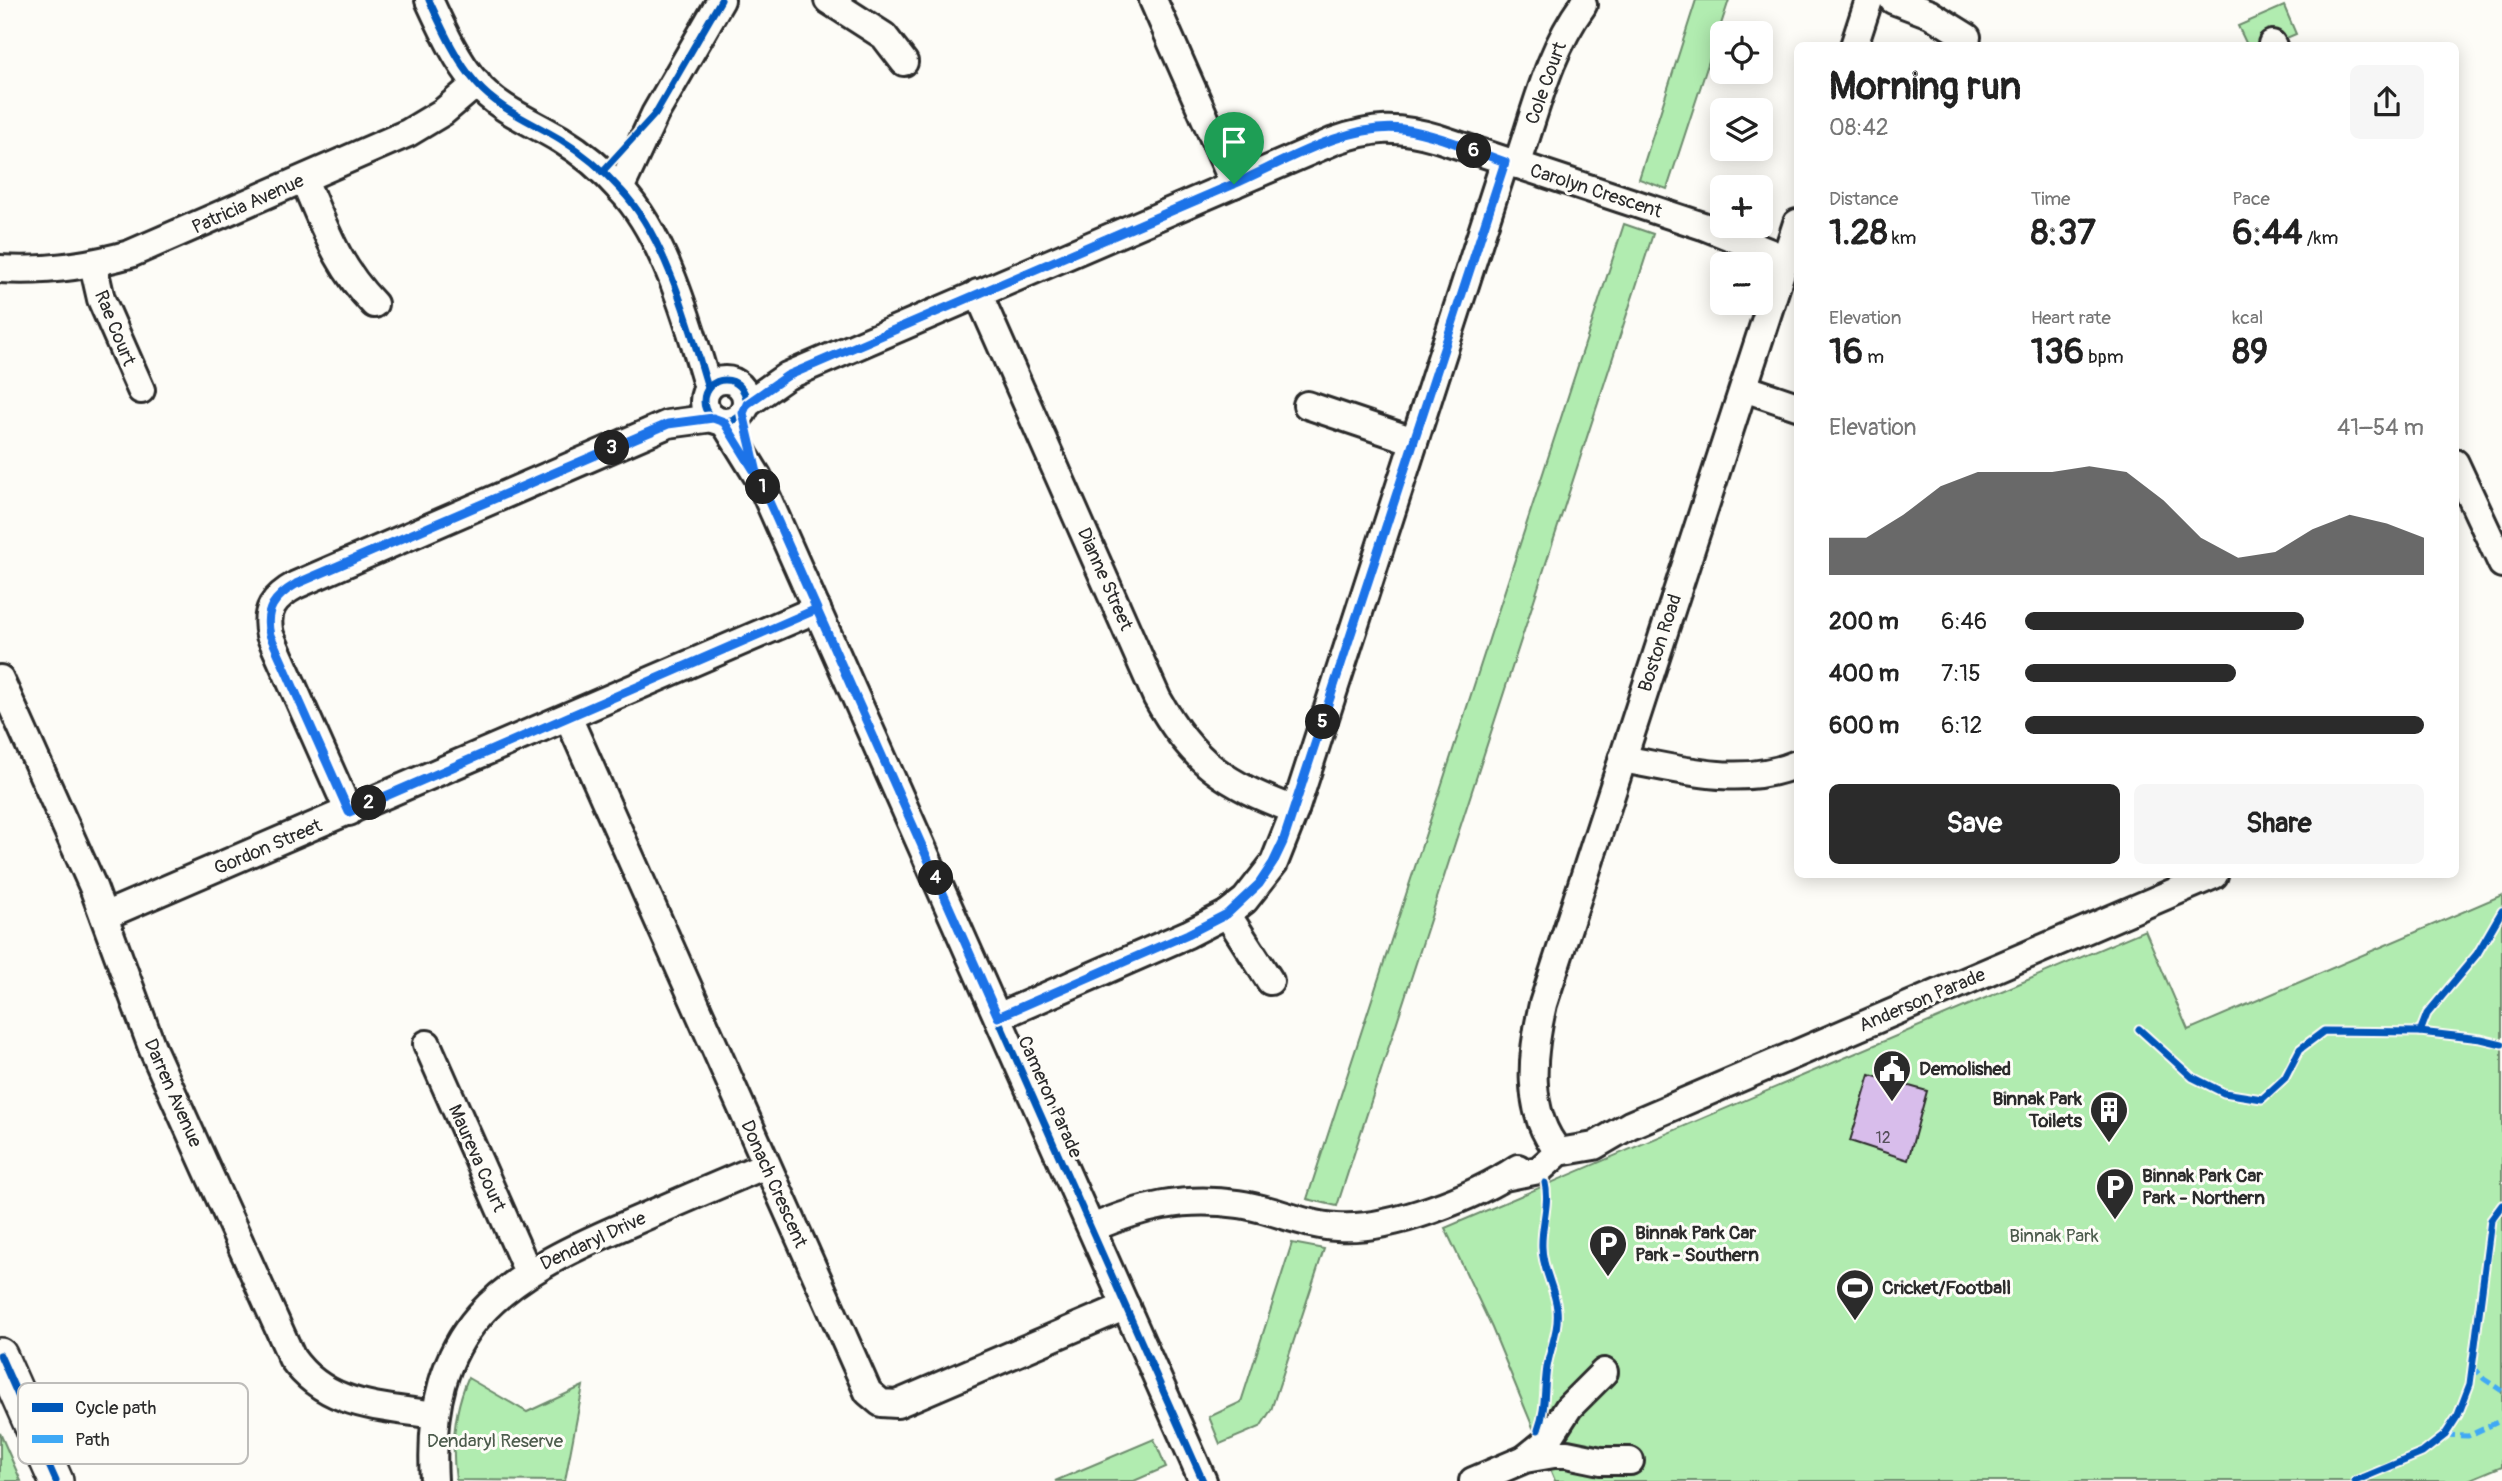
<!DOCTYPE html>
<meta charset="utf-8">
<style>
:root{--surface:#fff;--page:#f6f6f6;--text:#222;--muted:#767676;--accent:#2b2b2b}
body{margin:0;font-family:Pangolin,sans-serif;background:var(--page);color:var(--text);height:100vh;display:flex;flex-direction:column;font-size:26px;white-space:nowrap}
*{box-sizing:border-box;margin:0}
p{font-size:23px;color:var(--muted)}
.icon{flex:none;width:38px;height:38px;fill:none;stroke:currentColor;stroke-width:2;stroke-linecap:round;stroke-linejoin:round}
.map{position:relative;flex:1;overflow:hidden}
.details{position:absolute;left:1794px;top:42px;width:665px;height:836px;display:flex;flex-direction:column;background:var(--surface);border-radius:10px;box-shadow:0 4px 18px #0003}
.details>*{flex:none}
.buttons{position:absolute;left:1710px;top:21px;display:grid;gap:14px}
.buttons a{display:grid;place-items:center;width:63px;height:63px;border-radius:10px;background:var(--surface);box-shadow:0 4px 18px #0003;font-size:35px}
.pin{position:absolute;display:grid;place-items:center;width:60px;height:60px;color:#fff;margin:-72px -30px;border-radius:50% 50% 50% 0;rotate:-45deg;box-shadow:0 0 7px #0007}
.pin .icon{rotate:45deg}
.km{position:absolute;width:35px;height:35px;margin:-18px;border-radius:50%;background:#222;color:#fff;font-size:19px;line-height:35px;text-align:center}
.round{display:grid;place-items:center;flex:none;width:74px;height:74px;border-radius:10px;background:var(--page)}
.summary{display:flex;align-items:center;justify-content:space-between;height:119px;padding:0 35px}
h1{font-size:38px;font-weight:800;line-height:52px}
.stats{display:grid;grid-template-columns:repeat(3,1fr);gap:10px;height:119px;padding:7px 35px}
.stats div{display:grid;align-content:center}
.stats b{font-size:35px;font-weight:800}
.stats small{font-size:19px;font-weight:400}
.stats p{font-size:19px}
.chart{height:196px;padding:14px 35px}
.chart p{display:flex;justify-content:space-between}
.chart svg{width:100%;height:126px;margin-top:7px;fill:var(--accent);opacity:.7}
.primary-button{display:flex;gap:14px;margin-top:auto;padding:14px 35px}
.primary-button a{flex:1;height:80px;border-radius:10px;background:var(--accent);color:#fff;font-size:28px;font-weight:800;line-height:80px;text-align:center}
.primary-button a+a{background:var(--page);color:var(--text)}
ul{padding:0 35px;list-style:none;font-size:23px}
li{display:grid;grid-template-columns:112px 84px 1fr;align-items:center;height:52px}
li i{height:18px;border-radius:9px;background:var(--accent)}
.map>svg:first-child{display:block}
</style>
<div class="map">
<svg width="2502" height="1481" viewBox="0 0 2502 1481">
<rect width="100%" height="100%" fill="#fdfcf7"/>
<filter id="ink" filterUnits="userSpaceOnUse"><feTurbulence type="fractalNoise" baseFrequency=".0143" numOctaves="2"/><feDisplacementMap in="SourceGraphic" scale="14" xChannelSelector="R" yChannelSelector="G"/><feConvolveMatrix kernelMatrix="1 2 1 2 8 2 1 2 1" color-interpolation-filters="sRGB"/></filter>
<g filter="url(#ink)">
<g fill="#b1ecb0" stroke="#6e8c6e" stroke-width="2">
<path d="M1696,0h33l-62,189 -28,-10z"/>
<path d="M2284,6l12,28 -26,11h-23l-9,-19z"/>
<path d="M1624,224l29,10 -316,972 -30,-7z"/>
<path d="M2502,895v571l-36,15h-911l-63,-153 -47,-100 700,-298 43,100z"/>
<path d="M1292,1243l32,6 -53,161 -11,17 -40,17 -11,-27 32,-15z"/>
<path d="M468,1378l59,34 56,-26 -18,95 -109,-1c-5,-35 -2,-69 12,-102z"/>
<path d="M0,1433l21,48h-21z"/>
<path d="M1154,1439l12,28 -32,14h-79z"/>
</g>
<path fill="#d8bdeb" stroke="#2b2b2b" stroke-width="2" d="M1870,1075l57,16 -19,69 -58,-19z"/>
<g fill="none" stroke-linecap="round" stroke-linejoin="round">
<defs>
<g id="minor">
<path d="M429,0c13,28 27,60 47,83 22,26 56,39 84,56 23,14 43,31 61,51 44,46 69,137 87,198"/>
<path d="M828,0l56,36 20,26"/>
<path d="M1153,0l81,184"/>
<path d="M1893,0l37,14 37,23"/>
<path d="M2272,44l1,2"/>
<path d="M1854,46l15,-46"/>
<path d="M1517,165c19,-55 31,-112 66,-160"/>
<path d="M304,180c21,48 33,86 70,124"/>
<path d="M620,189l35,-75 66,-114"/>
<path d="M93,264l8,35 40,91"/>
<path d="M0,269c45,3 87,-3 130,-15l278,-121 35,-21 34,-29"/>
<path d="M978,293l179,405c37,66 68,86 138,112"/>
<circle cx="725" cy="401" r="21"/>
<path d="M1744,388l53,18"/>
<path d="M747,404l40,-28 547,-235c40,-14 63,-15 103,-3l266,88 83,33"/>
<path d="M1307,405l107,36"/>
<path d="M724,422l34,55 445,1004"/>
<path d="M2455,463l47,101"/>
<path d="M0,679l93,208 60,163 139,308c35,49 87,48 142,57"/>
<path d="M568,717l300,675 13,11 16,1 229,-98"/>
<path d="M1622,759c58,10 118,29 175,5"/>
<path d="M349,812l-79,-177c-6,-25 4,-38 26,-50l372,-161 45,-6"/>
<path d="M1227,914l43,67"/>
<path d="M104,916l713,-307"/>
<path d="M998,1017l190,-83 39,-20 18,-14 29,-37 21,-53 210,-649"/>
<path d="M427,1044l101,228"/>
<path d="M1559,1152c-35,-40 -27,-100 -16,-148l254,-781"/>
<path d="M1504,1177l35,-7 20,-18 35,-6 36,-21 584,-250"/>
<path d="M1092,1228c50,-21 90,-32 146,-24 33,4 64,21 99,23 52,4 138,-30 181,-59"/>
<path d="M1526,1458l21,-17 22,-34 35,-35"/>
<path d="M434,1481c-9,-154 65,-202 194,-257 46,-20 92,-40 138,-59"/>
<path d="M1473,1481l52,-22 29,-5h13l34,7h29"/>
</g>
<path id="major" d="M0,1355l56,126"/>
</defs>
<use href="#minor" stroke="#2b2b2b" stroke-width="32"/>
<use href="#major" stroke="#2b2b2b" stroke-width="38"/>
<use href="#minor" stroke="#fdfcf7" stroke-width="26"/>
<use href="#major" stroke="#fdfcf7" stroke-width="33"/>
<g stroke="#3fa9f5" stroke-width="5" stroke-dasharray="10 5" stroke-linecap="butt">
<path d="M2473,1366l11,13 18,12"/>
<path d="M2445,1435l23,1 34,-16"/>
</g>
<defs>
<g id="cycleway">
<path d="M429,0c13,28 27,60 47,83 22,26 56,39 84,56 23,14 43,31 61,51 44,46 69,137 87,198"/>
<path d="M602,172l53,-58 66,-114"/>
<circle cx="725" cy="401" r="21"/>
<path d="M724,422l34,55 445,1004"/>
<path d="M2139,1029l53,48 32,16 38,6 23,-21 15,-29 24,-18 96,1 61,7 21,5"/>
<path d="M2420,1032l7,-18 50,-60 25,-43"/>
<path d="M0,1355l56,126"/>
<path d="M1538,1430c9,-23 5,-45 10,-68 4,-19 11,-34 9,-53 -2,-21 -15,-40 -15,-62 -1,-22 8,-43 3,-64"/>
<path d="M2355,1481l67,-28 23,-18 13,-20 12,-31 21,-164 11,-15"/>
</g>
</defs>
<use href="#cycleway" stroke="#fdfcf7" stroke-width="11"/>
<use href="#cycleway" stroke="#0057b8" stroke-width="7"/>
</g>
</g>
<g fill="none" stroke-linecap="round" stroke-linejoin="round" filter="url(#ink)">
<defs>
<path id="route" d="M1234,184l-447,192 -40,28 -4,9 15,64 59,132 -468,203 -79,-177c-6,-25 4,-38 26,-51l372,-160 45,-6 11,4 34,55 240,540 190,-83 39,-20 32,-30 14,-21 10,-21 222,-680c-33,-12 -68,-28 -103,-33 -53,-7 -120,34 -168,55"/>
</defs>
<use href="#route" stroke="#fff" stroke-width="14"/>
<use href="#route" stroke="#1a73e8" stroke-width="9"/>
</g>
<defs>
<symbol id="civic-pin" viewBox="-11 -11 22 30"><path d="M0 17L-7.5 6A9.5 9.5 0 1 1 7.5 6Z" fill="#2b2b2b" stroke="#fdfcf7"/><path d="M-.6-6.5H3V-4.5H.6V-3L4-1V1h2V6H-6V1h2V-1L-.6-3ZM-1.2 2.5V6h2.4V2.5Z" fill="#fff"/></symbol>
<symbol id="building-pin" viewBox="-11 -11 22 30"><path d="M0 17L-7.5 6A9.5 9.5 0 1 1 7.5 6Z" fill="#2b2b2b" stroke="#fdfcf7"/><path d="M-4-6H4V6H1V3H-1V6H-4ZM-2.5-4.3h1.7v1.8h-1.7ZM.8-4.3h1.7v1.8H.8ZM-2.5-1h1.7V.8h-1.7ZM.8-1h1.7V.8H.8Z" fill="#fff"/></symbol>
<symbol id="parking-pin" viewBox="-11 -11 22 30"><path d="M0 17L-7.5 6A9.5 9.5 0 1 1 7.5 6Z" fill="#2b2b2b" stroke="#fdfcf7"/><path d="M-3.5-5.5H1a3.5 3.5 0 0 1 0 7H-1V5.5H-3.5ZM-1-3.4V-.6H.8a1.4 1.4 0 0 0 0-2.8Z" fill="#fff"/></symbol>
<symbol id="stadium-pin" viewBox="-11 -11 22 30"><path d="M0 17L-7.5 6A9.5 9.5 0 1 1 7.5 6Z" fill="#2b2b2b" stroke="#fdfcf7"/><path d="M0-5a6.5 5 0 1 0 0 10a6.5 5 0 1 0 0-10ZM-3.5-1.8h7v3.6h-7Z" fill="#fff"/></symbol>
</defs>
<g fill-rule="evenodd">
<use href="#civic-pin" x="1870" y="1047" width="44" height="60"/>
<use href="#building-pin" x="2087" y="1088" width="44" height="60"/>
<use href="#parking-pin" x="2093" y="1165" width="44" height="60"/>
<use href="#parking-pin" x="1586" y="1222" width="44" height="60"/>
<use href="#stadium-pin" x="1833" y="1266" width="44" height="60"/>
</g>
<g text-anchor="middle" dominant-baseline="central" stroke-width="6" stroke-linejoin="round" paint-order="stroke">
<g font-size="16" fill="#56505b">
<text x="1883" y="1138">12</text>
</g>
<g font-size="19" fill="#2b2b2b" stroke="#fdfcf7">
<text transform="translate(1546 83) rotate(-70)">Cole Court</text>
<text transform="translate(1596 191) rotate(18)">Carolyn Crescent</text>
<text transform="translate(248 204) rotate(-24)">Patricia Avenue</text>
<text transform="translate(115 328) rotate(68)">Rae Court</text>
<text transform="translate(1105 579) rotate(66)">Dianne Street</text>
<text transform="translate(1660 643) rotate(-72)">Boston Road</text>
<text transform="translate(268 847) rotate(-23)">Gordon Street</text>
<text transform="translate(1922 1000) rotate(-23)">Anderson Parade</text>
<text transform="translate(173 1093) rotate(66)">Darren Avenue</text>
<text transform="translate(1050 1097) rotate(66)">Cameron Parade</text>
<text transform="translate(477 1158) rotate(66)">Maureva Court</text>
<text transform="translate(774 1184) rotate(66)">Donach Crescent</text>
<text transform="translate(593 1241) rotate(-25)">Dendaryl Drive</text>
</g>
<g font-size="19" font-weight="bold" fill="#2b2b2b" stroke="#fdfcf7" text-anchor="start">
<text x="1919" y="1069">Demolished</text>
<text x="2082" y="1099" text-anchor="end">Binnak Park<tspan x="2082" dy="22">Toilets</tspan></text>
<text x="2142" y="1176">Binnak Park Car<tspan x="2142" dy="22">Park - Northern</tspan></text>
<text x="1635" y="1233">Binnak Park Car<tspan x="1635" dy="22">Park - Southern</tspan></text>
<text x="1882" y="1288">Cricket/Football</text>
</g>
<g font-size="19" fill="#4c5b4c" stroke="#fdfcf7">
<text x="2054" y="1236">Binnak Park</text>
<text x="495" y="1441">Dendaryl Reserve</text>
</g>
</g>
<rect x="18" y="1383" width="230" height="81" rx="10" fill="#fdfcf7" stroke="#bebdba" stroke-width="2"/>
<rect x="32" y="1403" width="31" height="9" fill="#0057b8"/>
<rect x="32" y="1435" width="31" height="8" fill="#3fa9f5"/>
<g font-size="19" fill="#2b2b2b">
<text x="75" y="1414">Cycle path</text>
<text x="75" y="1446">Path</text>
</g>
</svg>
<div class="buttons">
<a><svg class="icon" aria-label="locate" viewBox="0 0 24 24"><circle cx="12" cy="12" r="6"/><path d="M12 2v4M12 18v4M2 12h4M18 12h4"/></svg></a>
<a><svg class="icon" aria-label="layers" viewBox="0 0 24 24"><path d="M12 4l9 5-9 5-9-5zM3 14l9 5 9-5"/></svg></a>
<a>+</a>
<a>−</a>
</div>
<div class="pin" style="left:1234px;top:184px;background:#1e9e55"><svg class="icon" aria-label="arrive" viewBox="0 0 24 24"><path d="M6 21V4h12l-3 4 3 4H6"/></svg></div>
<b class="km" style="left:763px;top:487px">1</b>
<b class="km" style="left:369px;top:803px">2</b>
<b class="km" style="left:612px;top:448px">3</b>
<b class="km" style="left:936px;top:878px">4</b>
<b class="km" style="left:1323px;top:722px">5</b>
<b class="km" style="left:1474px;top:151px">6</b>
<section class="details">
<div class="summary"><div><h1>Morning run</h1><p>08:42</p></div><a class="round"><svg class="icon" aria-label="share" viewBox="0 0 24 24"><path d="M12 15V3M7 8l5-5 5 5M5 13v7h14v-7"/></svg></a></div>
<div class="stats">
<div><p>Distance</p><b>1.28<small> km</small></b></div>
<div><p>Time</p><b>8:37</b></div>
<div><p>Pace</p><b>6:44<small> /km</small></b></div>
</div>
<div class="stats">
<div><p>Elevation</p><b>16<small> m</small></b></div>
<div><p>Heart rate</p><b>136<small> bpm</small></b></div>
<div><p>kcal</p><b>89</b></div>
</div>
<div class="chart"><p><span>Elevation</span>41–54 m</p>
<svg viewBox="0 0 160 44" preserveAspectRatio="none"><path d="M0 44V31L10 31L20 23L30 13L40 8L50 8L60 8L70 6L80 8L90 18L100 31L110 38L120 36L130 28L140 23L150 26L160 31V44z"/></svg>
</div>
<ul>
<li><b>200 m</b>6:46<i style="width:70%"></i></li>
<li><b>400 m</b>7:15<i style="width:53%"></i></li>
<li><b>600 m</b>6:12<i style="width:100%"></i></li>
</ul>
<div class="primary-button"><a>Save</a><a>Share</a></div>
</section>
</div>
